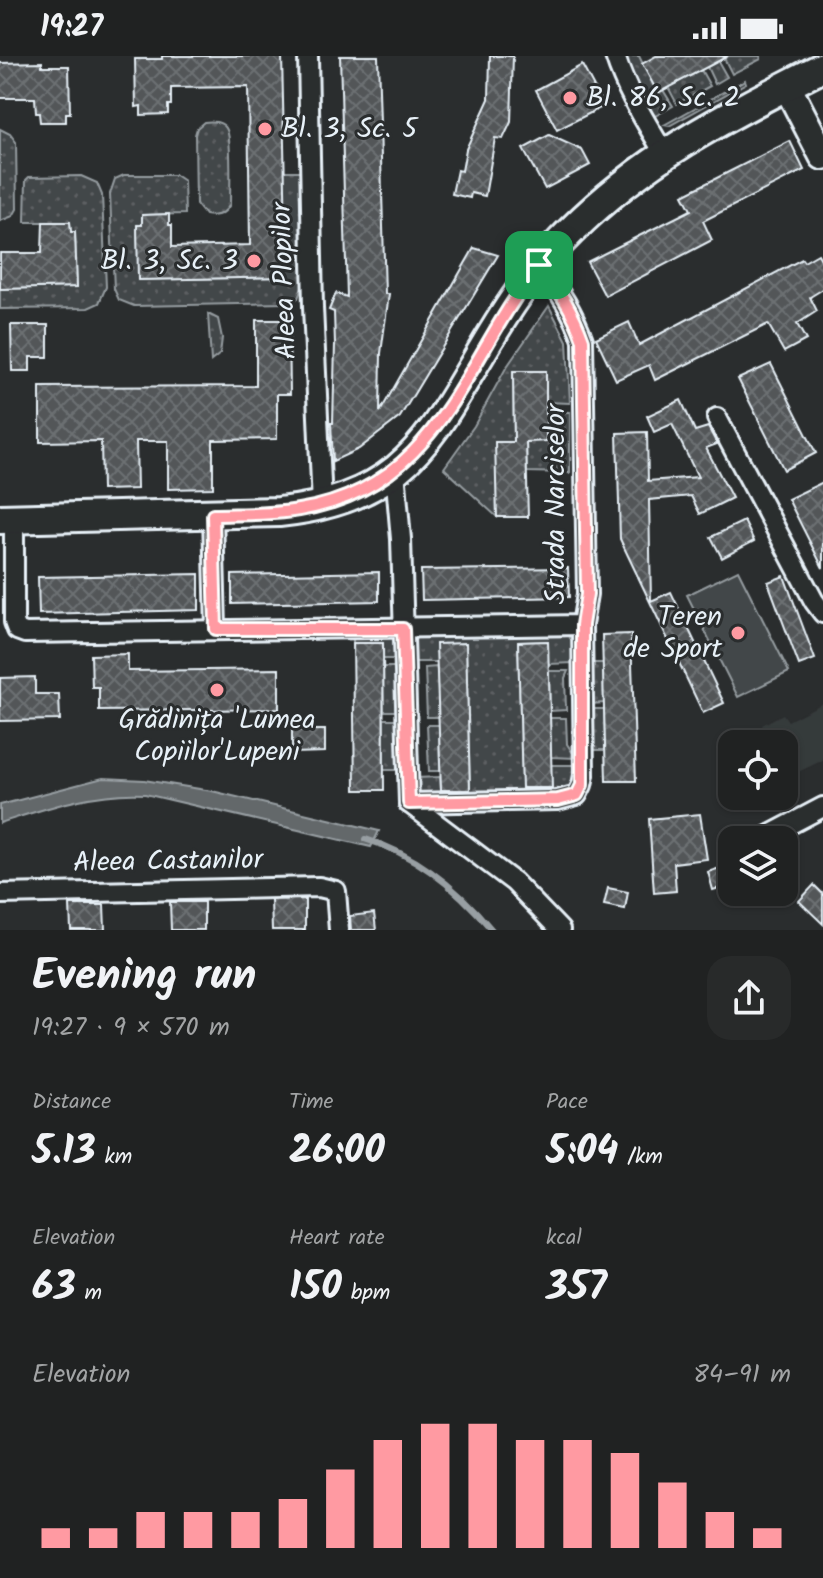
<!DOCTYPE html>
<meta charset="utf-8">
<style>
:root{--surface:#202222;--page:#282a2a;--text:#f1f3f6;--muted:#a2a4a5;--line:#3d3f40;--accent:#ff9aa2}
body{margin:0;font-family:Kalam,sans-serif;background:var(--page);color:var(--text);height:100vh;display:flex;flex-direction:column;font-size:30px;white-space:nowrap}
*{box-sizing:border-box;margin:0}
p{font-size:26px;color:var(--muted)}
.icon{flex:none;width:44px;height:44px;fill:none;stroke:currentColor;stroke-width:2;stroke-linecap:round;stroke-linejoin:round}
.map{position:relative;height:874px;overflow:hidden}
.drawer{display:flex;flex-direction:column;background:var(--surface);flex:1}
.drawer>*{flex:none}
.tools{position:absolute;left:718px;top:674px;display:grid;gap:16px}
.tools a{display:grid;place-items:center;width:80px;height:80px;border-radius:16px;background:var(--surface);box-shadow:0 2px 6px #0004,0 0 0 2px var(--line);font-size:40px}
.pin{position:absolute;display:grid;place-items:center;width:68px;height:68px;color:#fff;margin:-34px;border-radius:16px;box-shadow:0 4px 12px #0006}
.round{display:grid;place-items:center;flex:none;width:84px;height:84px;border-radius:24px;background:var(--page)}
.headline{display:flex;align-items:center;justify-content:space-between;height:136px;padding:0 32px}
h1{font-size:44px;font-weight:800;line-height:60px}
.figures{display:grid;grid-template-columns:repeat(3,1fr);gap:12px;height:136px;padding:8px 32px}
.figures div{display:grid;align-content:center}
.figures b{font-size:40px;font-weight:800}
.figures small{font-size:22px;font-weight:400}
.figures p{font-size:22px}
.chart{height:224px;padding:16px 32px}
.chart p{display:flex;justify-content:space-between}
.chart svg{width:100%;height:144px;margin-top:8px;stroke:var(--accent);stroke-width:6}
.status{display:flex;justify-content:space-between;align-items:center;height:56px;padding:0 40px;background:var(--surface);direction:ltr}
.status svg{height:22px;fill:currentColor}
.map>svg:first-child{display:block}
</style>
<div class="status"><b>19:27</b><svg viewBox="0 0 49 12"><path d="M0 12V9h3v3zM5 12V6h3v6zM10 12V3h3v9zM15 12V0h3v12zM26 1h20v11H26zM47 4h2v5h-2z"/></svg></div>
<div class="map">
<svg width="823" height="874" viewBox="0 0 823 874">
<defs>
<pattern id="grass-dots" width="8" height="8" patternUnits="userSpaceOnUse" patternTransform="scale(2)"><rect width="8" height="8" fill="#424648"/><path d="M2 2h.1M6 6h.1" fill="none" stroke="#5d6163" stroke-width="1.8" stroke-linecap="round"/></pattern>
<pattern id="building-cross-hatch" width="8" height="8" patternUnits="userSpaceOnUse" patternTransform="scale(2)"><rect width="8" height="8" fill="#535759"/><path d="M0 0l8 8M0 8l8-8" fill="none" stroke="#6c7072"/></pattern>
</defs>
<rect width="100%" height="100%" fill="#2a2d2e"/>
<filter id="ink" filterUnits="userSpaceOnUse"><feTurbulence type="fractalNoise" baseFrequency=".0125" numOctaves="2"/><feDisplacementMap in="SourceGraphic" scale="16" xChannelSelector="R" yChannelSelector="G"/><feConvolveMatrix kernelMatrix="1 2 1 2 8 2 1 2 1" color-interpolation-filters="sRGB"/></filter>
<g filter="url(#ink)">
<path fill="#363a3b" d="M823,647v57l-29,14 6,14 -16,8v-52h-26l12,-2 -8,-17 21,-11 5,7z"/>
<g fill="url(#grass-dots)" stroke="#959ca0" stroke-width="2">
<path d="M625,0h14l18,37 6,-3 10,16 -18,10c-15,-19 -24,-36 -30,-60z"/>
<path d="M728,0h32l1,3 -29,15 -8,-16z"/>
<path d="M718,5l9,16 -12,7 -8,-17z"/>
<path d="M701,14l9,16 -33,18 -9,-17z"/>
<path d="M745,24l1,3 -77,43 -5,-1z"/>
<path d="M204,66c9,-1 19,-1 23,8 5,11 3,59 3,74 -5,11 -14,13 -25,11l-9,-11 -1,-69 2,-7z"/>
<path d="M0,73l10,5 6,8 1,67 -4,7 -13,5z"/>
<path d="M283,115h21l1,109 -7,18 -12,5 -152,3 -15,-6 -5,-11 -4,-95 5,-15 9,-4h51l9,6 1,33 -43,1v10l-5,1 2,54 147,-3z"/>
<path d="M81,120l16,7 5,12 4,92 -7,16 -11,5 -88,1v-20l77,-2 -2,-55h-4l-1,-10h-45l1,-42 3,-3z"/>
<path d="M549,250l18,35 3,62 -24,-1v-31h-33l1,71h-18l1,75 -53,-49 30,-42 32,-58z"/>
<path d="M208,258l10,5 4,19 -2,16 -9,7z"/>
<path d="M555,356h15v61l-43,-1 -1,-30 20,-1 1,-27z"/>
<path d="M565,577l8,8 1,22 -26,1 -1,-23 -29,1 4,146 29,-1v-22h25v16l-10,13 -149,1 -1,-17 24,-1 1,13 29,-1 -4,-145 -29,18h-25l-1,-21 8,-4z"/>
<path d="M353,579l43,1 3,23h-16v-16h-30z"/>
<path d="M590,607h13l1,40 -13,1z"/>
<path d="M383,611h16l1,44h-16z"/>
<path d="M437,611l2,50h-12l-2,-49z"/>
<path d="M549,615h19l-3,7 1,32 -16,1z"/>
<path d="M591,653h13l1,41h-13z"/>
<path d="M550,662h16l1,26 9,14 -25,-1z"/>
<path d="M384,663h16l1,51h-17z"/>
<path d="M427,669h12l1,46h-11z"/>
</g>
<path fill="#424648" stroke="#959ca0" stroke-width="2" d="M738,514l51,102 -51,25 -51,-102z"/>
<path fill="#63686b" stroke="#989fa3" stroke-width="2" d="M103,722l41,2 68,11 167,40 -8,16 -226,-53c-50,-3 -98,14 -145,29v-18z"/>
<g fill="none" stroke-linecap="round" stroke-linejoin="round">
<path stroke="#989fa3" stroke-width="6" d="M365,783c51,15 94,51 127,91"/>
</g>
<g fill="url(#building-cross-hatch)" stroke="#e8f1f8" stroke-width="2">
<path d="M162,0h120l5,221 -149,3 -1,-55h5v-10l27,-1v11h3v22l78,-2 -2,-158 -77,1v17h-3v9l-27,1v-9l-5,1 -1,-48h27z"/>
<path d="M340,0h38l7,238h4l-8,59 -1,59 94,-164 24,7 -98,162 -41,32 -26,12 -2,-38h2l2,-79 -1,-32 -5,-2 7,-17 11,4z"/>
<path d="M490,0h23l-2,66 -8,17 -8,-1 -10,58 -14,-3 -1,5 -18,-4 5,-24 5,1 4,-22 23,-50z"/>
<path d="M656,0h72l-70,37 -16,-29z"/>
<path d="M42,6v4h27l1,47h-4v9h-26l-1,-9h-3l-1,-15h-35v-35z"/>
<path d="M582,9l22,41 -47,24 -21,-40z"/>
<path d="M549,79l33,15 8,15 -45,24 -22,-40z"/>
<path d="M790,85l14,29 -101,51 9,19 -107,56 -18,-34 104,-52 -8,-15z"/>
<path d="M43,166h27l1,10h4l2,55 -77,2v-36h42z"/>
<path d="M818,198l5,9v26l-13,8 7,14 -20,13 9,16 -22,12 -16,-28 -113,56 -6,-15 -33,15 -20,-42 33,-16 10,23 163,-86 2,3z"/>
<path d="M256,264h33l1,74h-13v45l-64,1v48l-45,1v-48h-32l1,48 -35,1 -1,-49 -61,1v-55l216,-1z"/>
<path d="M11,269h37v32h-18v14h-18z"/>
<path d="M771,308l45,89 -32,17 -46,-91z"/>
<path d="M513,315h33v70l-20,1 2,75h-31l-2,-75h19z"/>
<path d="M681,344l14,31 13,-4 9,17 -11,4 26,50 -32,16 -9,-18 -42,4 2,101 20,-9 53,111 -21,10 -83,-174 -3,-106 30,-1 1,49 50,-4 -26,-53 -18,8 -7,-16z"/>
<path d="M823,426v86l-35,-69z"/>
<path d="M744,465l10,20 -32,17 -11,-21z"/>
<path d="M568,512l1,29 -147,3 -1,-30z"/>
<path d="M379,516v29l-147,3v-29z"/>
<path d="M199,518v36l-160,4 -1,-37z"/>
<path d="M784,520l31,83 -16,6 -31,-83z"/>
<path d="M631,578l5,147h-30l-4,-146z"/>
<path d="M548,585l4,147h-30l-4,-146z"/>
<path d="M353,587h30l1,147h-29z"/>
<path d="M466,587l4,147h-29l-5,-146z"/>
<path d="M128,598v17l151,-2v40l-180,2v-24h-7l-1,-32z"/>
<path d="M35,621v17h24l1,26 -60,1v-43z"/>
<path d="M292,674h33v22l-33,1z"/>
<path d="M700,758l7,45 -33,4 2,28 -22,2 -5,-74z"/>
<path d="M726,810l6,18 -19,6 -5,-18z"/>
<path d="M814,829l9,9v30l-24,-23z"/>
<path d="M608,832l20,4 -3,17 -21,-4z"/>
<path d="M305,843v31h-33l-1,-30z"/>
<path d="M170,846h34v28h-33z"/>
<path d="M70,849h34l1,25h-34z"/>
<path d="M374,857l2,17h-25l-1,-14z"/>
</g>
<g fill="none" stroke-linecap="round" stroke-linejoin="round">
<defs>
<g id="street">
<path d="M308,0l5,251 9,198"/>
<path d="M615,0c11,35 30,65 49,97"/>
<path d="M717,362l97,183 9,12"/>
<path d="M395,415l6,68 8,264"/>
<path d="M213,459l3,114"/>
<path d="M14,463v103l3,8 8,3 557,-8 5,-31 -4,-254c-10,-29 -25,-52 -44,-75"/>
<path d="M409,747l149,-3 19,-5 5,-10 2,-10 -2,-150"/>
<path d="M409,747l105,79 46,48"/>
<path d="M766,781l57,-30"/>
<path d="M0,838l319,-7 17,4 3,39"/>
</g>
<path id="secondary" d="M787,30l36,70"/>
<path id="primary" d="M0,463l279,-7c41,-4 85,-16 118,-43 35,-29 55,-68 78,-106 28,-48 56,-93 96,-132 76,-76 158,-116 252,-164"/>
</defs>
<use href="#street" stroke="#e8f1f8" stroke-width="24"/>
<use href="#secondary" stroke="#e8f1f8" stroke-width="32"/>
<use href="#primary" stroke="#e8f1f8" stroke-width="34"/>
<use href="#street" stroke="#2a2d2e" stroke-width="18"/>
<use href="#secondary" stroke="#2a2d2e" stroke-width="26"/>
<use href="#primary" stroke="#2a2d2e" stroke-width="28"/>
</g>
</g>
<g fill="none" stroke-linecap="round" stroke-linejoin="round" filter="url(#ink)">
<defs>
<path id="route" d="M539,209c20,23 34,46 44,75l4,254 -5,31v160l-5,10 -19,5 -149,3 -6,-174h-187l-3,-114c28,-1 58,0 86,-5 142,-23 163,-148 240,-245z"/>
</defs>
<use href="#route" stroke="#fff" stroke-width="16"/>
<use href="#route" stroke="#ff9aa2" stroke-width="10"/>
</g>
<g fill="#ff9aa2" stroke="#2a2d2e" stroke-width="3">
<circle cx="570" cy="42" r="8"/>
<circle cx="265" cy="73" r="8"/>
<circle cx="254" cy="205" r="8"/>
<circle cx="738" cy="577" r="8"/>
<circle cx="217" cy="634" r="8"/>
</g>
<g text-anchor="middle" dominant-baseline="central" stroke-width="6" stroke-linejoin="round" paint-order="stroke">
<g font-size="28" fill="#e8f1f8" stroke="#2a2d2e" text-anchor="start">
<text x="586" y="42">Bl. 86, Sc. 2</text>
<text x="281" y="73">Bl. 3, Sc. 5</text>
<text x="238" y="205" text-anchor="end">Bl. 3, Sc. 3</text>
<text x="722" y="561" text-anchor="end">Teren<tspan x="722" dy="32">de Sport</tspan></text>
<text x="217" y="664" text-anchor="middle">Grădinița 'Lumea<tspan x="217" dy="32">Copiilor'Lupeni</tspan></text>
</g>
<g font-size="28" fill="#e8f1f8" stroke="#2a2d2e">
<text transform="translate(285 225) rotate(-92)">Aleea Plopilor</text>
<text transform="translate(556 448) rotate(-90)">Strada Narciselor</text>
<text transform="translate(168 806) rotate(-1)">Aleea Castanilor</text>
</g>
</g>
</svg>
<div class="tools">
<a><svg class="icon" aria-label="locate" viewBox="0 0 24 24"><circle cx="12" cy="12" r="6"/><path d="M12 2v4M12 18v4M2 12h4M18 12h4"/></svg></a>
<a><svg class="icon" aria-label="layers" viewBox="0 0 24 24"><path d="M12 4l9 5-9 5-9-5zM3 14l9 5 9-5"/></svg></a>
</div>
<div class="pin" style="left:539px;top:209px;background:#1e9e55"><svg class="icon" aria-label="arrive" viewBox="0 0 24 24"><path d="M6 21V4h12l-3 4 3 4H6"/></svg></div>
</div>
<section class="drawer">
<div class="headline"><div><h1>Evening run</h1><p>19:27 · 9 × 570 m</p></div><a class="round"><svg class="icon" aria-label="share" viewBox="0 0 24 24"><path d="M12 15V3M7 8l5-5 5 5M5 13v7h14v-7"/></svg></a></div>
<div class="figures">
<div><p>Distance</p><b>5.13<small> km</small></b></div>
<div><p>Time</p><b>26:00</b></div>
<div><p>Pace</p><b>5:04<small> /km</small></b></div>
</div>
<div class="figures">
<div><p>Elevation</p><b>63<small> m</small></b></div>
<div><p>Heart rate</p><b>150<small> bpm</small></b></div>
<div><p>kcal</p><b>357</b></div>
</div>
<div class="chart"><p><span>Elevation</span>84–91 m</p>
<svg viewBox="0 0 160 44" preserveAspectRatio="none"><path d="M5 44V38M15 44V38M25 44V33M35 44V33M45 44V33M55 44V29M65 44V20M75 44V11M85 44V6M95 44V6M105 44V11M115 44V11M125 44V15M135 44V24M145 44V33M155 44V38"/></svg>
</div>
</section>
